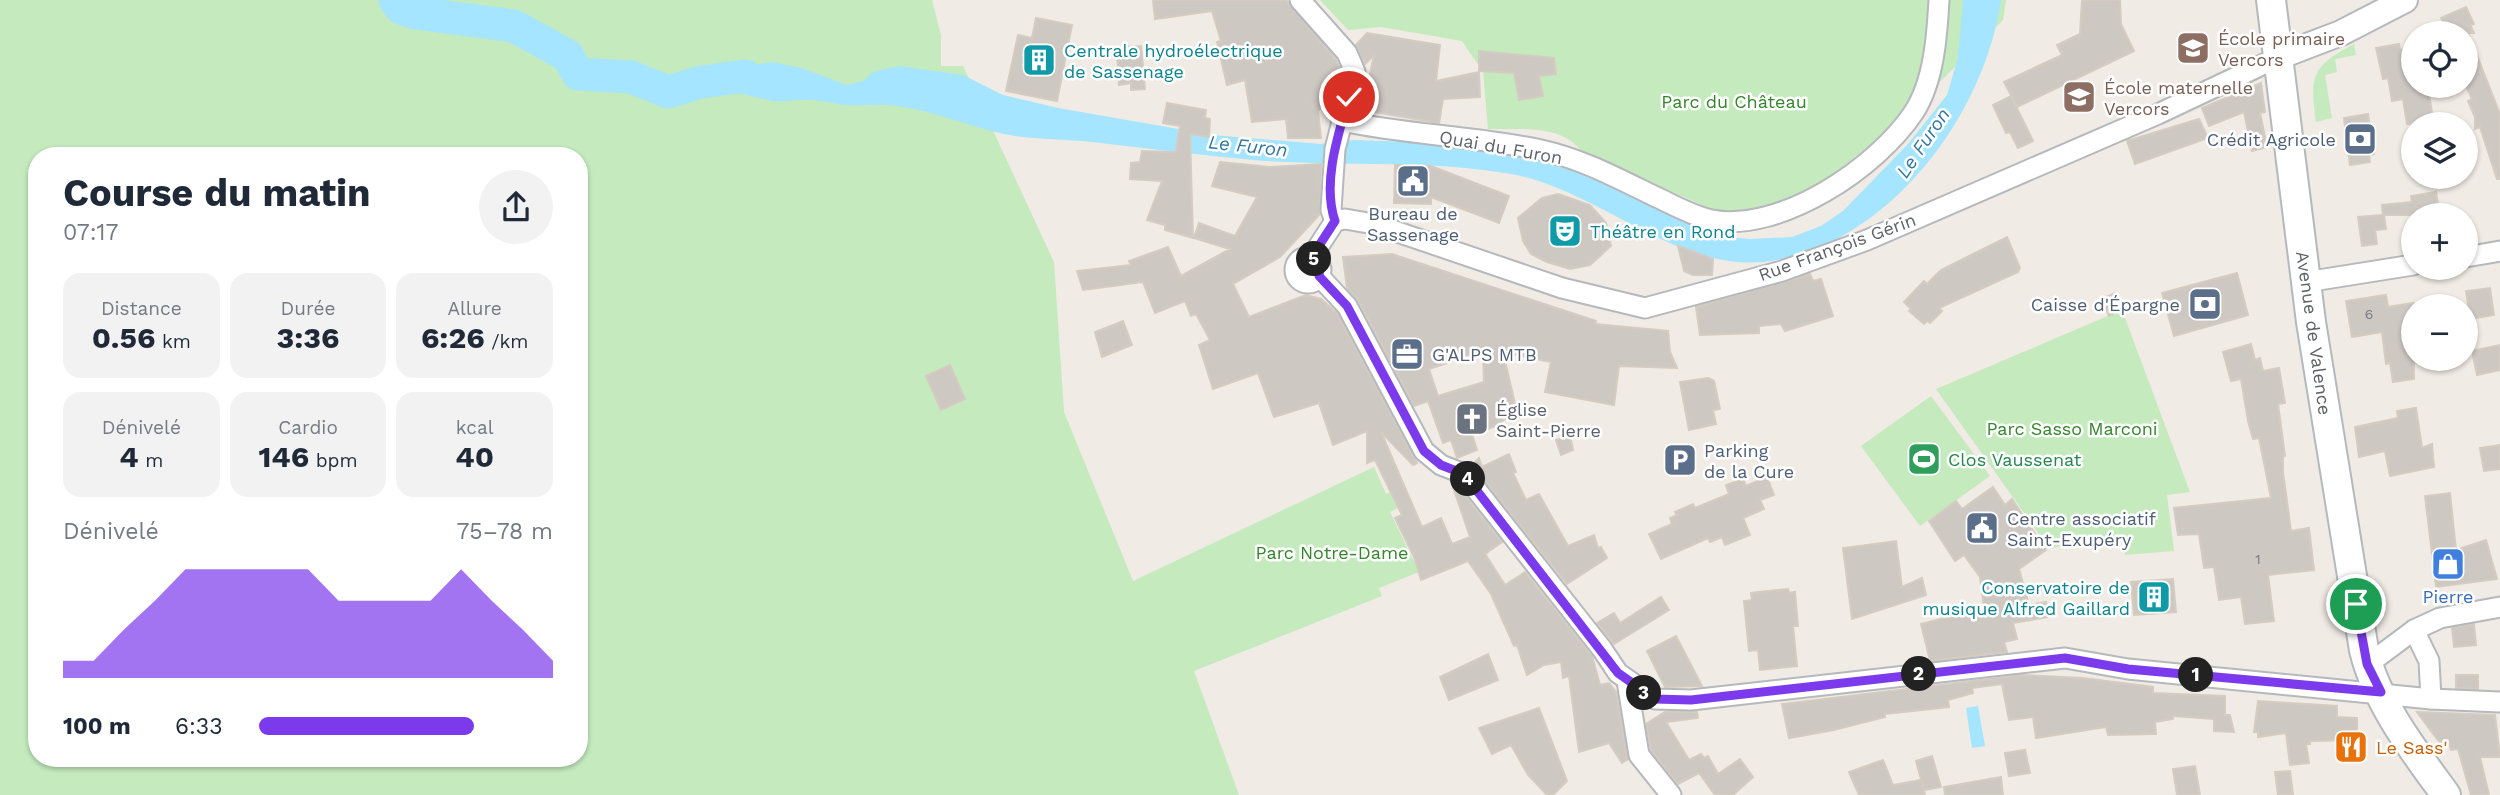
<!DOCTYPE html>
<html lang="fr">
<meta charset="utf-8">
<style>
:root{--surface:#fff;--page:#f2f2f3;--text:#1f2937;--muted:#747a83;--accent:#7c3aed}
body{margin:0;font-family:"Work Sans",sans-serif;background:var(--page);color:var(--text);height:100vh;display:flex;flex-direction:column;font-size:26px;white-space:nowrap}
*{box-sizing:border-box;margin:0}
p{font-size:23px;color:var(--muted)}
.icon{flex:none;width:38px;height:38px;fill:none;stroke:currentColor;stroke-width:2;stroke-linecap:round;stroke-linejoin:round}
.map{position:relative;flex:1;overflow:hidden}
.details{position:absolute;left:28px;top:147px;width:560px;height:620px;display:flex;flex-direction:column;background:var(--surface);border-radius:28px;box-shadow:0 2px 5px #0004}
.details>*{flex:none}
.controls{position:absolute;left:2401px;top:21px;display:grid;gap:14px}
.controls a{display:grid;place-items:center;width:77px;height:77px;border-radius:50%;background:var(--surface);box-shadow:0 2px 5px #0004;font-size:35px}
.pin{position:absolute;display:grid;place-items:center;width:60px;height:60px;color:#fff;margin:-30px;border:4px solid #fff;border-radius:50%;box-shadow:0 2px 7px #0007}
.km{position:absolute;width:35px;height:35px;margin:-18px;border-radius:50%;background:#222;color:#fff;font-size:19px;line-height:35px;text-align:center}
.round{display:grid;place-items:center;flex:none;width:74px;height:74px;border-radius:37px;background:var(--page)}
.head{display:flex;align-items:center;justify-content:space-between;height:119px;padding:0 35px}
h1{font-size:38px;font-weight:700;line-height:52px}
.stats{display:grid;grid-template-columns:repeat(3,1fr);gap:10px;height:119px;padding:7px 35px}
.stats div{display:grid;align-content:center;border-radius:18px;background:var(--page);text-align:center}
.stats b{font-size:30px;font-weight:700}
.stats small{font-size:19px;font-weight:400}
.stats p{font-size:19px}
.chart{height:196px;padding:14px 35px}
.chart p{display:flex;justify-content:space-between}
.chart svg{width:100%;height:126px;margin-top:7px;fill:var(--accent);opacity:.7}
ul{padding:0 35px;list-style:none;font-size:23px}
li{display:grid;grid-template-columns:112px 84px 1fr;align-items:center;height:52px}
li i{height:18px;border-radius:9px;background:var(--accent)}
.map>svg:first-child{display:block}
</style>
<div class="map">
<svg width="2500" height="795" viewBox="0 0 2500 795">
<rect width="100%" height="100%" fill="#f0ebe4"/>
<g fill="#c4eabe" fill-rule="evenodd">
<path d="M0,0h932l9,35v31h22l91,196 10,150 69,169 241,-114 12,27 8,-4 8,16 -12,6 29,60 -40,16 3,8 -188,75 45,124h-1239zM37,156h542v602h-542z"/>
<path d="M1320,0h686l-3,20 -108,106 -66,51 -48,26 -60,10 -138,-60c-22,-30 -62,-23 -95,-24l-5,-57 -21,-31 -81,-14 -33,3z"/>
<path d="M2354,44l2,11 -21,4 2,13 -12,3 7,43 -16,4c-6,-47 -5,-55 38,-78z"/>
<path d="M2122,310l68,182 -23,3 7,56 -49,4 -4,-18 -72,11 -113,-159z"/>
<path d="M1931,396l59,80 -70,50 -59,-80z"/>
</g>
<g fill="#a5e5ff">
<path d="M1963,0h38c-16,110 -102,230 -214,258 -102,26 -181,-67 -276,-84 -85,-15 -172,-7 -258,-14 -53,-5 -107,-12 -161,-18 -29,-3 -59,-2 -88,-8 -36,-8 -70,-23 -107,-28 -17,-3 -34,0 -51,-1 -12,-1 -24,-5 -37,-5 -12,-1 -24,3 -36,1 -24,-4 -48,-13 -72,-19l34,-14 37,-6 29,6 46,17 16,-4 10,-9 26,-6 64,9 40,20 55,13 155,27 108,9 32,-4 89,3 71,9 74,23 128,61 35,3 42,-2 29,-11 22,-15 65,-67 39,-49 11,-37z"/>
<path d="M1978,706l7,40 -13,2 -6,-40z"/>
</g>
<g fill="none" stroke-linecap="round" stroke-linejoin="round">
<path stroke="#a5e5ff" stroke-width="33" d="M395,0l6,8 14,5 99,13 54,30 10,18 53,3 37,15 33,-10 44,-6"/>
</g>
<g fill="#cec8c3" stroke="#d5ccc1" stroke-width="2" fill-rule="evenodd">
<path d="M1153,0h133l50,60 6,13 -5,19 -19,19 3,27h-33l-2,-19 -34,3 -7,-42 -18,5 -10,-43 4,-1 -9,-30 -57,8z"/>
<path d="M2082,0h38l1,24 13,27 -117,56 -13,-25 58,-27 -5,-10 23,-11z"/>
<path d="M2466,7l8,17 -4,1 4,8h-6l32,81v65h-3l-17,-52 -5,2v-12l-7,-16 4,-2 -6,-13v-53h-14l-11,-15z"/>
<path d="M1036,18l36,7 -15,76 -51,-10 12,-56 14,3z"/>
<path d="M1367,33l73,12 -4,36 43,-9 1,25 -37,2 -4,24 -77,-13 12,-55 -9,9 -9,-19z"/>
<path d="M2399,44l1,6 13,-2v38h9l1,10 6,-1 5,29h-27l-4,-25 -11,2 -4,-23 -5,1 -7,-31z"/>
<path d="M1141,46l4,43 -14,1v-7l-12,2 -2,-32 11,-1 -1,-5z"/>
<path d="M1479,51l75,7 2,16 -17,2 4,20 -24,4 -5,-27 -35,-2z"/>
<path d="M2261,83l4,29 -5,1 7,34 -15,4 -8,-39 -35,14 -7,-18z"/>
<path d="M2011,96l22,45 -15,7 -8,-16 -4,1 -13,-28z"/>
<path d="M1167,103l39,7 -1,8 5,1 -1,18 -19,-3 3,104 -28,-8v-5l-18,-5 15,-39 -32,-2 1,-16 9,-1 2,-11 34,1 4,-26 -17,-3z"/>
<path d="M2368,114l6,40 -5,1 1,7 -20,3 -6,-47z"/>
<path d="M2199,119l9,19 -73,26 -8,-23z"/>
<path d="M1220,162l50,5 51,-3 -1,50 -40,43 -47,27 16,33 57,-22 15,4 16,14 80,150 -4,2 -32,-33 41,95 19,-9 11,26 18,-7 -17,-50v-4l3,1 46,58 -17,12 20,31 20,-13 67,84 8,29 9,-2 7,9 12,67 -6,4 -13,-20 -30,9 -10,-76 -6,2 -2,-16 -17,3 -17,10 -10,-30 -3,1 -23,-52 -23,-33 -47,19 -7,-23 -19,-39 7,-3 -27,-55 -8,3v-32l-34,14 -14,-42 -45,14 -16,-44 -45,16 -14,-44 11,-5 -14,-26 -5,2 -6,-15 -30,12 -12,-31 -60,8 -6,-19 54,-6 -2,-4 39,-14 13,29 49,-27 -36,-11 5,-15 36,13 22,-39 -45,-11z"/>
<path d="M1395,165l36,1 78,30 -10,27 -68,-26v7l-37,-1z"/>
<path d="M2436,192l4,23h-56l2,14 -11,1 2,14 -15,2 -4,-29 25,-2 -1,-10 30,-3 -1,-6z"/>
<path d="M1558,194l32,11 16,18 5,23 -21,19 -20,4 -23,-7 -16,-8 -8,-13 -5,-23 24,-20z"/>
<path d="M2007,237l13,31 -2,4 -79,36 3,3 -12,12 -3,-2 -3,3 -15,-13 2,-2 -7,-7 20,-21 3,3 14,-14z"/>
<path d="M1678,246l35,13 -1,16h-19l-9,-4z"/>
<path d="M1392,254l204,67 -1,3 73,7 2,21 7,16 -58,-2 -5,39 -69,-13 6,-30 -40,-8 1,6 -7,1 10,43 -5,11 -14,11 -24,8 5,16 -20,8 -6,-18 -8,3 -15,-42 -14,5 -56,-106 -11,-12 -4,-31zM1483,354l1,28 -46,14 -9,-27 18,-6 -1,-6z"/>
<path d="M2237,273l11,42 -74,21 -12,-43z"/>
<path d="M1810,274l3,7 8,-2 12,37 -48,15 -4,-7 -22,2v7l-59,2 -4,-28z"/>
<path d="M2490,288l4,27 -24,4 -4,-28z"/>
<path d="M2115,293l7,17 -13,6 -7,-17z"/>
<path d="M2386,295l2,12 25,-4 1,76 -21,3 -3,-19 -4,1 -4,-32 -30,5 -6,-36z"/>
<path d="M1123,321l9,24 -30,12 -7,-25z"/>
<path d="M2251,344l4,16 5,-2 3,13 16,-3 6,35 -7,1 7,52 -2,1v15l8,59 18,-3 5,42 -46,5 6,46 -29,3 -4,-27 -22,3 -5,-33 -10,1 -5,-34 -21,1 -4,-27 97,-10 -12,-60 -6,1 -5,-18 -7,-42 -10,2 -8,-29z"/>
<path d="M2500,345v25l-23,5 -5,-24z"/>
<path d="M950,365l15,34 -24,11 -15,-34z"/>
<path d="M1708,378l6,3 6,28 -7,1 3,14 -27,6 -9,-48z"/>
<path d="M2416,408l6,40 10,-4 2,23 -44,9 -5,-25 -26,6 -4,-30 43,-9 -1,-7z"/>
<path d="M1570,435l3,15 -12,5 -5,-15z"/>
<path d="M2500,445v24l-16,2 -4,-23z"/>
<path d="M1509,454l7,18 -3,1 13,27 13,-6 29,52 26,-11 4,13 3,-1 6,11 -40,26 -95,-119 7,-7 3,9z"/>
<path d="M1767,477l7,18 -14,5 4,9 -21,9 7,17 -25,10 -3,-8 -12,5 -2,-4 -47,21 -12,-25 23,-10 -2,-6 7,-3 -2,-3 18,-8 2,4 34,-14 -3,-9 17,-6 3,7z"/>
<path d="M1993,487l12,18 7,-6 34,51 -27,19 10,36 17,-3 2,15 -35,6 4,16 -13,3 3,10 -77,9 -9,-37 63,-16 -4,-31 -16,-22 -9,6 -26,-40 27,-20 6,8z"/>
<path d="M2450,493l6,57 30,-10 11,39 -61,8 -11,-91z"/>
<path d="M1896,541l6,46 20,-9 4,17 -74,24 -9,-71z"/>
<path d="M2173,579l3,33 -42,3 -3,-33z"/>
<path d="M1788,589l1,4 6,-1 3,34h-5l4,40 -37,4 -2,-20 -9,1 -5,-50 8,-1 -1,-7z"/>
<path d="M1661,597l8,13 -55,34 -17,-21 17,-10 6,10z"/>
<path d="M2474,624l2,21 -22,2 -2,-19z"/>
<path d="M1676,636l26,50 -37,1 -18,-36z"/>
<path d="M1488,654l10,26 -49,20 -9,-23z"/>
<path d="M2022,675l61,3 70,9v6l72,3v19h5l4,17 -20,-1v-12l-41,-3v3l-18,3 1,12 -48,1 -2,-8 -70,11 -3,-21 -24,3 -7,-36 -30,4 1,5 -25,7 1,7 -64,7v3l-51,13 -45,8 -7,-34z"/>
<path d="M2456,675h22v14l-22,-1z"/>
<path d="M2258,701l79,5v11l20,1v22l-47,1v3h-4l3,19 -19,2 -4,-32 -28,4v-5h-4z"/>
<path d="M1539,708l28,73 -14,14h-6l-19,-20 -17,-30 -19,9 -13,-26z"/>
<path d="M1665,712h32l1,6 -32,4 23,38 12,-6 3,4 4,-2 10,18 22,-15 13,18 -20,18h-18l-16,-22 -21,11 -27,-34 -5,-26z"/>
<path d="M2417,712l78,3 5,42h-20l9,38h-18l-13,-46 -7,1 -3,-10 -8,3z"/>
<path d="M2025,750l5,23 -21,3 -4,-23z"/>
<path d="M1932,756l9,31 -17,3 -8,-29z"/>
<path d="M1883,760l10,25 28,-5 4,15h-66l-10,-23z"/>
<path d="M2195,766l5,29h-23l-4,-26z"/>
<path d="M2290,771l3,23 -15,1 -3,-23z"/>
<path d="M2001,777l2,18h-58l-1,-8z"/>
</g>
<g fill="none" stroke-linecap="round" stroke-linejoin="round">
<defs>
<g id="minor">
<path d="M1300,0l47,53 8,19 -20,77 -4,61 4,11"/>
<path d="M1342,121c66,14 134,15 199,29 41,9 76,28 113,46 18,8 38,20 58,24 68,13 165,-52 202,-108 20,-31 23,-76 25,-112"/>
<path d="M1335,221l10,-2 29,5 188,64 83,20 137,-37 85,-31 291,-126 123,-58"/>
<path d="M2466,257l34,-6"/>
<circle cx="1308" cy="270" r="13"/>
<path d="M1311,258l24,-37"/>
<path d="M1319,276l28,30 77,145 17,14 23,9 138,175 16,24 37,26 36,1 374,-42 63,11 303,30 69,3"/>
<path d="M2306,282l107,-17"/>
<path d="M2414,630l15,31 2,38"/>
<path d="M2367,665l47,-35 26,-12 60,-11"/>
<path d="M1627,681l12,74 32,40"/>
</g>
<path id="tertiary" d="M2281,56l60,-23 64,-33"/>
<path id="secondary" d="M2271,0l40,322 53,328c13,54 50,101 82,145"/>
</defs>
<use href="#minor" stroke="#b5b8bc" stroke-width="23"/>
<use href="#tertiary" stroke="#b5b8bc" stroke-width="28"/>
<use href="#secondary" stroke="#b3b9bd" stroke-width="32"/>
<use href="#minor" stroke="#fff" stroke-width="19"/>
<use href="#tertiary" stroke="#fff" stroke-width="24"/>
<use href="#secondary" stroke="#fff" stroke-width="28"/>
</g>
<g fill="none" stroke-linecap="round" stroke-linejoin="round">
<defs>
<path id="route" d="M1349,97c-11,38 -27,86 -14,124l-24,37 9,7 -1,11 28,30 77,145 17,14 23,9 154,199 37,26 36,1 374,-42 63,11 253,23 -14,-28 -11,-60"/>
</defs>
<use href="#route" stroke="#fff" stroke-width="14"/>
<use href="#route" stroke="#7c3aed" stroke-width="9"/>
</g>
<defs>
<symbol id="school-square" viewBox="-11 -11 22 22"><rect x="-9" y="-9" width="18" height="18" rx="4" fill="#8d6e63" stroke="#fff"/><path d="M0-5L7-2L0 1L-7-2ZM-4 1L0 2.5L4 1V4Q0 6-4 4Z" fill="#fff"/></symbol>
<symbol id="building-square" viewBox="-11 -11 22 22"><rect x="-9" y="-9" width="18" height="18" rx="4" fill="#0f9aa8" stroke="#fff"/><path d="M-4-6H4V6H1V3H-1V6H-4ZM-2.5-4.3h1.7v1.8h-1.7ZM.8-4.3h1.7v1.8H.8ZM-2.5-1h1.7V.8h-1.7ZM.8-1h1.7V.8H.8Z" fill="#fff"/></symbol>
<symbol id="bank-square" viewBox="-11 -11 22 22"><rect x="-9" y="-9" width="18" height="18" rx="4" fill="#5c6f8a" stroke="#fff"/><path d="M-6-4H6V4H-6ZM0-2.3a2.3 2.3 0 1 0 0 4.6a2.3 2.3 0 1 0 0-4.6Z" fill="#fff"/></symbol>
<symbol id="civic-square" viewBox="-11 -11 22 22"><rect x="-9" y="-9" width="18" height="18" rx="4" fill="#5c6f8a" stroke="#fff"/><path d="M-.6-6.5H3V-4.5H.6V-3L4-1V1h2V6H-6V1h2V-1L-.6-3ZM-1.2 2.5V6h2.4V2.5Z" fill="#fff"/></symbol>
<symbol id="theatre-square" viewBox="-11 -11 22 22"><rect x="-9" y="-9" width="18" height="18" rx="4" fill="#0f9aa8" stroke="#fff"/><path d="M-5-5.5Q0-4 5-5.5V0Q5 5 0 6Q-5 5-5 0ZM-3.3-2.5H-1v1.5H-3.3ZM1-2.5H3.3v1.5H1ZM-2.8 1Q0 5.5 2.8 1Z" fill="#fff"/></symbol>
<symbol id="office-square" viewBox="-11 -11 22 22"><rect x="-9" y="-9" width="18" height="18" rx="4" fill="#5c6f8a" stroke="#fff"/><path d="M-6-3h4V-5.5h4V-3h4V5H-6ZM-1-4.5V-3h2v-1.5ZM-6 0V1H6V0Z" fill="#fff"/></symbol>
<symbol id="church-square" viewBox="-11 -11 22 22"><rect x="-9" y="-9" width="18" height="18" rx="4" fill="#6b7280" stroke="#fff"/><path d="M-1.2-6h2.4v3.5h3.3v2.4h-3.3V6h-2.4V-.1h-3.3v-2.4h3.3Z" fill="#fff"/></symbol>
<symbol id="stadium-square" viewBox="-11 -11 22 22"><rect x="-9" y="-9" width="18" height="18" rx="4" fill="#2e9e5b" stroke="#fff"/><path d="M0-5a6.5 5 0 1 0 0 10a6.5 5 0 1 0 0-10ZM-3.5-1.8h7v3.6h-7Z" fill="#fff"/></symbol>
<symbol id="parking-square" viewBox="-11 -11 22 22"><rect x="-9" y="-9" width="18" height="18" rx="4" fill="#5c6f8a" stroke="#fff"/><path d="M-3.5-5.5H1a3.5 3.5 0 0 1 0 7H-1V5.5H-3.5ZM-1-3.4V-.6H.8a1.4 1.4 0 0 0 0-2.8Z" fill="#fff"/></symbol>
<symbol id="shop-square" viewBox="-11 -11 22 22"><rect x="-9" y="-9" width="18" height="18" rx="4" fill="#3f7fe0" stroke="#fff"/><path d="M-5-2.5h2.3a2.7 3.5 0 0 1 5.4 0H5L5.5 6h-11ZM-1.5-2.5h3a1.5 2.3 0 0 0-3 0Z" fill="#fff"/></symbol>
<symbol id="restaurant-square" viewBox="-11 -11 22 22"><rect x="-9" y="-9" width="18" height="18" rx="4" fill="#e8710a" stroke="#fff"/><path d="M-5-6h1v4h1v-4h1v4h1v-4h1v5L-1.5 .5V6h-2V.5L-5-1ZM5-6V6H3V1.5H1.5Q1.5-4 5-6Z" fill="#fff"/></symbol>
</defs>
<g fill-rule="evenodd">
<use href="#school-square" x="2174" y="29" width="38" height="38"/>
<use href="#building-square" x="1020" y="41" width="38" height="38"/>
<use href="#school-square" x="2060" y="78" width="38" height="38"/>
<use href="#bank-square" x="2341" y="120" width="38" height="38"/>
<use href="#civic-square" x="1394" y="162" width="38" height="38"/>
<use href="#theatre-square" x="1546" y="212" width="38" height="38"/>
<use href="#bank-square" x="2186" y="285" width="38" height="38"/>
<use href="#office-square" x="1388" y="335" width="38" height="38"/>
<use href="#church-square" x="1453" y="400" width="38" height="38"/>
<use href="#stadium-square" x="1905" y="440" width="38" height="38"/>
<use href="#parking-square" x="1661" y="441" width="38" height="38"/>
<use href="#civic-square" x="1963" y="509" width="38" height="38"/>
<use href="#shop-square" x="2429" y="545" width="38" height="38"/>
<use href="#building-square" x="2135" y="578" width="38" height="38"/>
<use href="#restaurant-square" x="2332" y="728" width="38" height="38"/>
</g>
<g text-anchor="middle" dominant-baseline="central" stroke-width="5" stroke-linejoin="round" paint-order="stroke">
<g font-size="14" fill="#787c7d">
<text x="2369" y="314">6</text>
<text x="2258" y="559">1</text>
</g>
<g font-size="18" fill="#785e54" stroke="#fff" text-anchor="start">
<text x="2218" y="38">École primaire<tspan x="2218" dy="21">Vercors</tspan></text>
<text x="2104" y="87">École maternelle<tspan x="2104" dy="21">Vercors</tspan></text>
</g>
<g font-size="18" fill="#0d838f" stroke="#fff" text-anchor="start">
<text x="1064" y="50">Centrale hydroélectrique<tspan x="1064" dy="21">de Sassenage</tspan></text>
<text x="1590" y="231">Théâtre en Rond</text>
<text x="2130" y="587" text-anchor="end">Conservatoire de<tspan x="2130" dy="21">musique Alfred Gaillard</tspan></text>
</g>
<g font-size="18" fill="#35852c" stroke="#fff">
<text x="1734" y="101">Parc du Château</text>
<text x="2072" y="428">Parc Sasso Marconi</text>
<text x="1332" y="552">Parc Notre-Dame</text>
</g>
<g font-size="18" fill="#4e5e75" stroke="#fff" text-anchor="start">
<text x="2336" y="139" text-anchor="end">Crédit Agricole</text>
<text x="1413" y="213" text-anchor="middle">Bureau de<tspan x="1413" dy="21">Sassenage</tspan></text>
<text x="2180" y="304" text-anchor="end">Caisse d'Épargne</text>
<text x="1432" y="354">G'ALPS MTB</text>
<text x="1704" y="450">Parking<tspan x="1704" dy="21">de la Cure</tspan></text>
<text x="2007" y="518">Centre associatif<tspan x="2007" dy="21">Saint-Exupéry</tspan></text>
</g>
<g font-size="18" fill="#5c6266" stroke="#fff">
<text transform="translate(1501 147) rotate(10)">Quai du Furon</text>
<text transform="translate(1837 247) rotate(-20)">Rue François Gérin</text>
<text transform="translate(2314 333) rotate(82)">Avenue de Valence</text>
</g>
<g font-size="18" fill="#5b616d" stroke="#fff" text-anchor="start">
<text x="1496" y="409">Église<tspan x="1496" dy="21">Saint-Pierre</tspan></text>
</g>
<g font-size="18" fill="#27864d" stroke="#fff" text-anchor="start">
<text x="1948" y="459">Clos Vaussenat</text>
</g>
<g font-size="18" fill="#366cbe" stroke="#fff">
<text x="2448" y="596">Pierre</text>
</g>
<g font-size="18" fill="#c56008" stroke="#fff" text-anchor="start">
<text x="2376" y="747">Le Sass'</text>
</g>
<g font-size="19" font-style="italic" fill="#3077a0" stroke="#fff">
<text transform="translate(1923 143) rotate(-56)">Le Furon</text>
<text transform="translate(1248 146) rotate(6)">Le Furon</text>
</g>
</g>
</svg>
<div class="controls">
<a><svg class="icon" aria-label="locate" viewBox="0 0 24 24"><circle cx="12" cy="12" r="6"/><path d="M12 2v4M12 18v4M2 12h4M18 12h4"/></svg></a>
<a><svg class="icon" aria-label="layers" viewBox="0 0 24 24"><path d="M12 4l9 5-9 5-9-5zM3 14l9 5 9-5"/></svg></a>
<a>+</a>
<a>−</a>
</div>
<div class="pin" style="left:2356px;top:604px;background:#1e9e55"><svg class="icon" aria-label="arrive" viewBox="0 0 24 24"><path d="M6 21V4h12l-3 4 3 4H6"/></svg></div>
<div class="pin" style="left:1349px;top:97px;background:#d93025"><svg class="icon" aria-label="check" viewBox="0 0 24 24"><path d="M5 12l5 5 9-10"/></svg></div>
<b class="km" style="left:2196px;top:675px">1</b>
<b class="km" style="left:1919px;top:674px">2</b>
<b class="km" style="left:1644px;top:693px">3</b>
<b class="km" style="left:1468px;top:479px">4</b>
<b class="km" style="left:1314px;top:259px">5</b>
<section class="details">
<div class="head"><div><h1>Course du matin</h1><p>07:17</p></div><a class="round"><svg class="icon" aria-label="share" viewBox="0 0 24 24"><path d="M12 15V3M7 8l5-5 5 5M5 13v7h14v-7"/></svg></a></div>
<div class="stats">
<div><p>Distance</p><b>0.56<small> km</small></b></div>
<div><p>Durée</p><b>3:36</b></div>
<div><p>Allure</p><b>6:26<small> /km</small></b></div>
</div>
<div class="stats">
<div><p>Dénivelé</p><b>4<small> m</small></b></div>
<div><p>Cardio</p><b>146<small> bpm</small></b></div>
<div><p>kcal</p><b>40</b></div>
</div>
<div class="chart"><p><span>Dénivelé</span>75–78 m</p>
<svg viewBox="0 0 160 44" preserveAspectRatio="none"><path d="M0 44V38L10 38L20 27L30 17L40 6L50 6L60 6L70 6L80 6L90 17L100 17L110 17L120 17L130 6L140 17L150 27L160 38V44z"/></svg>
</div>
<ul>
<li><b>100 m</b>6:33<i style="width:73%"></i></li>
</ul>
</section>
</div>
